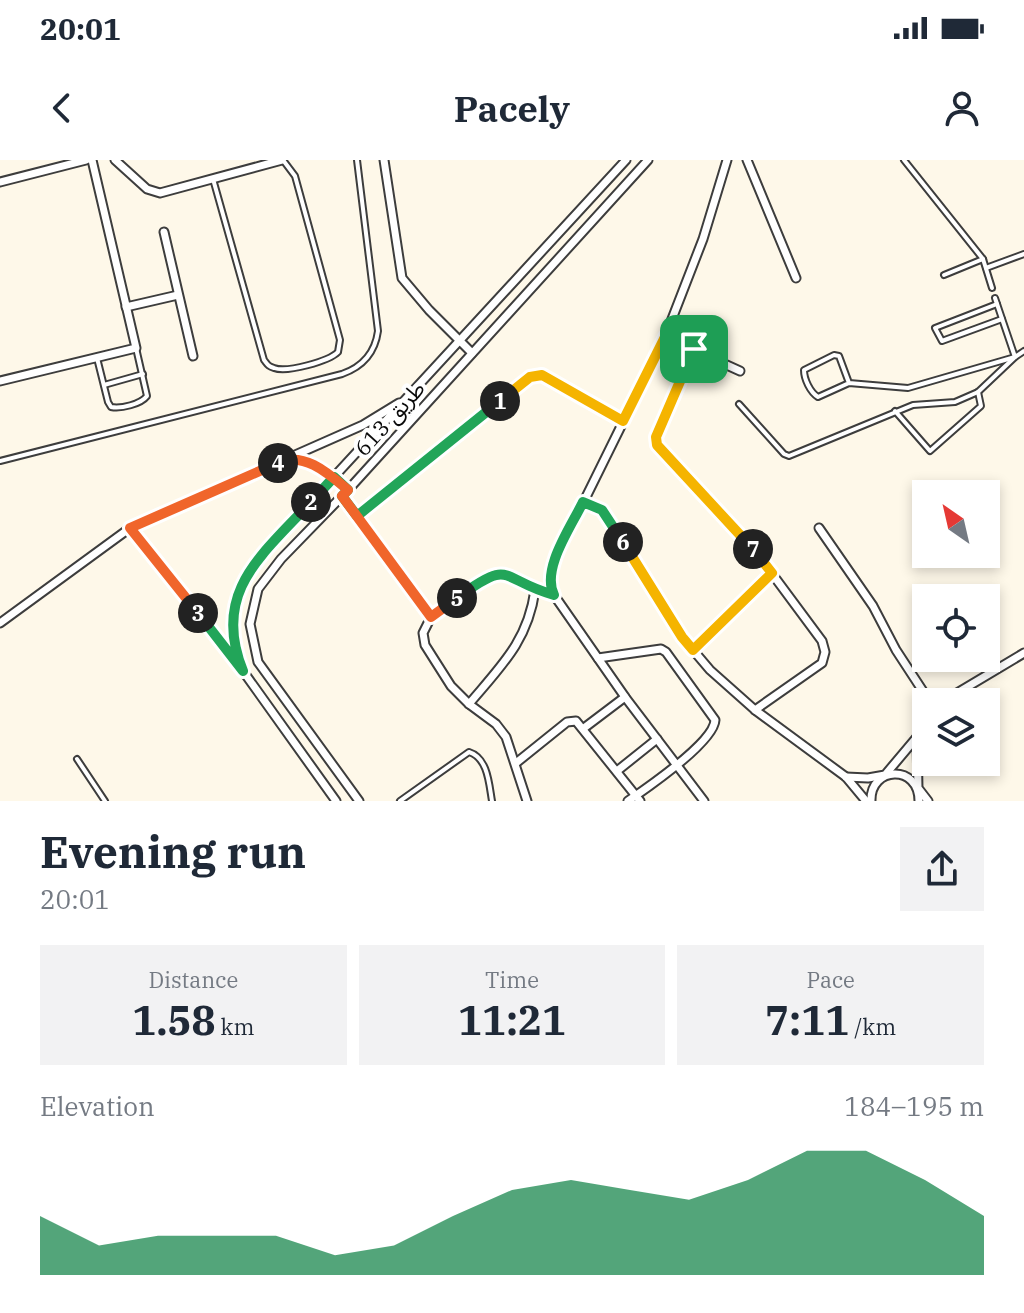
<!DOCTYPE html>
<meta charset="utf-8">
<style>
:root{--surface:#fff;--page:#f2f2f3;--text:#1f2937;--muted:#747a83;--accent:#0b8043}
body{margin:0;font-family:"IBM Plex Serif","Noto Sans Arabic",serif;background:var(--page);color:var(--text);height:100vh;display:flex;flex-direction:column;font-size:30px;white-space:nowrap}
*{box-sizing:border-box;margin:0}
p{font-size:26px;color:var(--muted)}
.icon{flex:none;width:44px;height:44px;fill:none;stroke:currentColor;stroke-width:2;stroke-linecap:round;stroke-linejoin:round}
.map{position:relative;height:641px;overflow:hidden}
.details{display:flex;flex-direction:column;background:var(--surface);flex:1}
.details>*{flex:none}
.needle{width:52px;rotate:326deg}
.fabs{position:absolute;left:912px;top:320px;display:grid;gap:16px}
.fabs a{display:grid;place-items:center;width:88px;height:88px;border-radius:0px;background:var(--surface);box-shadow:0 4px 12px #0003;font-size:40px}
.pin{position:absolute;display:grid;place-items:center;width:68px;height:68px;color:#fff;margin:-34px;border-radius:16px;box-shadow:0 4px 12px #0006}
.km{position:absolute;width:40px;height:40px;margin:-20px;border-radius:50%;background:#222;color:#fff;font-size:22px;line-height:40px;text-align:center}
.round{display:grid;place-items:center;flex:none;width:84px;height:84px;border-radius:0px;background:var(--page)}
.summary{display:flex;align-items:center;justify-content:space-between;height:136px;padding:0 40px}
h1{font-size:44px;font-weight:700;line-height:60px}
.metrics{display:grid;grid-template-columns:repeat(3,1fr);gap:12px;height:136px;padding:8px 40px}
.metrics div{display:grid;align-content:center;border-radius:0px;background:var(--page);text-align:center}
.metrics b{font-size:40px;font-weight:700}
.metrics small{font-size:22px;font-weight:400}
.metrics p{font-size:22px}
.chart{height:224px;padding:16px 40px}
.chart p{display:flex;justify-content:space-between}
.chart svg{width:100%;height:144px;margin-top:8px;fill:var(--accent);opacity:.7}
.status{display:flex;justify-content:space-between;align-items:center;height:56px;padding:0 40px;background:var(--surface);direction:ltr}
.status svg{height:22px;fill:currentColor}
header{display:flex;justify-content:space-between;align-items:center;height:104px;padding:0 40px;background:var(--surface);font-size:36px;font-weight:700}
.map>svg:first-child{display:block}
</style>
<div class="status"><b>20:01</b><svg viewBox="0 0 49 12"><path d="M0 12V9h3v3zM5 12V6h3v6zM10 12V3h3v9zM15 12V0h3v12zM26 1h20v11H26zM47 4h2v5h-2z"/></svg></div>
<header><svg class="icon" aria-label="back" viewBox="0 0 24 24"><path d="M15 5l-7 7 7 7"/></svg>Pacely<svg class="icon" aria-label="person" viewBox="0 0 24 24"><circle cx="12" cy="8" r="4"/><path d="M4 21q1-7 8-7t8 7"/></svg></header>
<div class="map">
<svg width="1024" height="641" viewBox="0 0 1024 641">
<rect width="100%" height="100%" fill="#fef8e9"/>
<g fill="none" stroke-linecap="round" stroke-linejoin="round">
<defs>
<g id="lane">
<path d="M904,0l79,99"/>
<path d="M213,19l51,181c4,5 4,6 10,8 13,5 55,-7 64,-16l2,-12 -45,-164 -12,-16"/>
<path d="M986,108l38,-14"/>
<path d="M944,115l39,-16 9,29"/>
<path d="M997,144l-62,24 7,13 60,-22"/>
<path d="M97,198l11,44 3,5c10,2 30,-3 36,-11l-11,-48"/>
<path d="M849,223l-10,-27 -5,-1 -30,15c0,9 6,22 14,27l31,-14 59,5 107,-31 9,-6"/>
<path d="M104,225l39,-11"/>
<path d="M739,244l45,50 5,2 124,-51 42,-3 23,-10 37,-35 -20,-59"/>
<path d="M895,251l35,40 51,-45 -3,-14"/>
<path d="M0,301l342,-87c20,-7 33,-21 36,-43l-21,-171"/>
<path d="M357,356l177,-141 13,1 76,45"/>
<path d="M77,599l28,42"/>
<path d="M400,641l69,-49c19,6 20,32 23,49"/>
</g>
<g id="street">
<path d="M115,0l32,29 13,4 122,-33"/>
<path d="M384,0l18,118 27,32 43,43"/>
<path d="M747,0l49,118"/>
<path d="M0,22l86,-22"/>
<path d="M164,72l29,124"/>
<path d="M126,147l52,-12"/>
<path d="M665,177l75,34"/>
<path d="M694,189l-38,88 1,8 96,103 69,93 3,11 -3,11 -67,47"/>
<path d="M0,221l136,-33 -44,-188"/>
<path d="M288,299l24,5 36,26"/>
<path d="M342,336l89,121"/>
<path d="M583,342l21,11 78,124 28,33 45,40 91,67 20,24"/>
<path d="M130,368l106,133"/>
<path d="M819,368l54,78 23,44 34,52"/>
<path d="M0,463l130,-95 233,-103 36,-22"/>
<path d="M693,490l79,-77"/>
<path d="M598,498l63,-9 5,3 49,68c-1,22 -68,68 -87,81"/>
<path d="M942,542l82,-49"/>
<path d="M469,544c32,-38 59,-63 66,-114"/>
<path d="M584,568l41,-31"/>
<path d="M917,579l1,49 10,13"/>
<path d="M516,603l51,-41 9,-1 64,80"/>
<path d="M617,611l40,-32"/>
<path d="M846,617l22,1 17,-3 32,-38 9,-17"/>
<path d="M336,641l-93,-130c-14,-36 -11,-70 7,-103l376,-408"/>
<path d="M359,641l-101,-139 -8,-38 8,-35 23,-30 67,-69 300,-330"/>
<path d="M527,641l-21,-64 -10,-13 -27,-20 -18,-18 -26,-41 -2,-12 8,-16 60,-42 22,1 16,11 25,8"/>
<path d="M704,641l-79,-104 -71,-102 -5,-12 2,-15 114,-231 38,-98 24,-79"/>
<path d="M871,641c-1,-35 48,-37 48,0"/>
</g>
</defs>
<use href="#lane" stroke="#3d3d3d" stroke-width="8"/>
<use href="#street" stroke="#3d3d3d" stroke-width="11"/>
<use href="#lane" stroke="#fff" stroke-width="4"/>
<use href="#street" stroke="#fff" stroke-width="7"/>
</g>
<g fill="none" stroke-linecap="round" stroke-linejoin="round">
<defs>
<path id="split-1" d="M500,241l30,-24 12,-2 81,46 42,-84 29,12"/>
<path id="split-2" d="M311,342l23,-25 14,13 -6,6 15,20 143,-115"/>
<path id="split-3" d="M198,453l45,58c-32,-79 19,-116 68,-169"/>
<path id="split-4" d="M198,453l-68,-85 148,-65"/>
<path id="split-5" d="M278,303c26,-12 51,11 70,27l-6,6 89,121 26,-19"/>
<path id="split-6" d="M457,438c56,-41 41,-19 97,-3 -13,-26 17,-68 29,-93l19,8 21,32"/>
<path id="split-7" d="M623,382l59,95 11,13 79,-77 -19,-24"/>
<path id="split-8" d="M694,189l-38,88 1,8 96,104"/>
</defs>
<use href="#split-1" stroke="#fff" stroke-width="16"/>
<use href="#split-2" stroke="#fff" stroke-width="16"/>
<use href="#split-3" stroke="#fff" stroke-width="16"/>
<use href="#split-4" stroke="#fff" stroke-width="16"/>
<use href="#split-5" stroke="#fff" stroke-width="16"/>
<use href="#split-6" stroke="#fff" stroke-width="16"/>
<use href="#split-7" stroke="#fff" stroke-width="16"/>
<use href="#split-8" stroke="#fff" stroke-width="16"/>
<use href="#split-1" stroke="#f5b400" stroke-width="10"/>
<use href="#split-2" stroke="#22a559" stroke-width="10"/>
<use href="#split-3" stroke="#22a559" stroke-width="10"/>
<use href="#split-4" stroke="#f0652b" stroke-width="10"/>
<use href="#split-5" stroke="#f0652b" stroke-width="10"/>
<use href="#split-6" stroke="#22a559" stroke-width="10"/>
<use href="#split-7" stroke="#f5b400" stroke-width="10"/>
<use href="#split-8" stroke="#f5b400" stroke-width="10"/>
</g>
<g text-anchor="middle" dominant-baseline="central" stroke-width="8" stroke-linejoin="round" paint-order="stroke">
<g font-size="22" fill="#0a0a0a" stroke="#fff">
<text transform="translate(389 258) rotate(-48)">طريق 613</text>
</g>
</g>
</svg>
<div class="fabs">
<a><svg class="needle" viewBox="-14 -14 28 28"><path d="M0-13l5 13h-10z" fill="#e53935"/><path d="M0 13l5-13h-10z" fill="#747a83"/></svg></a>
<a><svg class="icon" aria-label="locate" viewBox="0 0 24 24"><circle cx="12" cy="12" r="6"/><path d="M12 2v4M12 18v4M2 12h4M18 12h4"/></svg></a>
<a><svg class="icon" aria-label="layers" viewBox="0 0 24 24"><path d="M12 4l9 5-9 5-9-5zM3 14l9 5 9-5"/></svg></a>
</div>
<div class="pin" style="left:694px;top:189px;background:#1e9e55"><svg class="icon" aria-label="arrive" viewBox="0 0 24 24"><path d="M6 21V4h12l-3 4 3 4H6"/></svg></div>
<b class="km" style="left:500px;top:241px">1</b>
<b class="km" style="left:311px;top:342px">2</b>
<b class="km" style="left:198px;top:453px">3</b>
<b class="km" style="left:278px;top:303px">4</b>
<b class="km" style="left:457px;top:438px">5</b>
<b class="km" style="left:623px;top:382px">6</b>
<b class="km" style="left:753px;top:389px">7</b>
</div>
<section class="details">
<div class="summary"><div><h1>Evening run</h1><p>20:01</p></div><a class="round"><svg class="icon" aria-label="share" viewBox="0 0 24 24"><path d="M12 15V3M7 8l5-5 5 5M5 13v7h14v-7"/></svg></a></div>
<div class="metrics">
<div><p>Distance</p><b>1.58<small> km</small></b></div>
<div><p>Time</p><b>11:21</b></div>
<div><p>Pace</p><b>7:11<small> /km</small></b></div>
</div>
<div class="chart"><p><span>Elevation</span>184–195 m</p>
<svg viewBox="0 0 160 44" preserveAspectRatio="none"><path d="M0 44V26L10 35L20 32L30 32L40 32L50 38L60 35L70 26L80 18L90 15L100 18L110 21L120 15L130 6L140 6L150 15L160 26V44z"/></svg>
</div>
</section>
